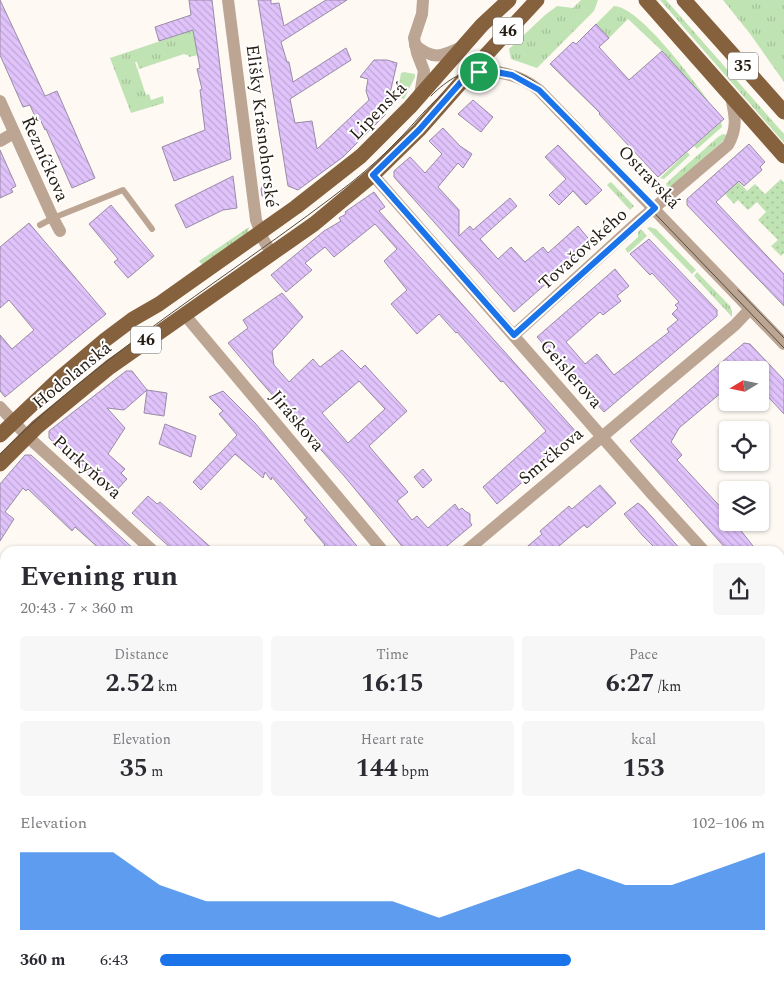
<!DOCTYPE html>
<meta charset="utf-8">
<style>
:root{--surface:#fff;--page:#f7f7f7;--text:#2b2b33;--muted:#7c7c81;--accent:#1a73e8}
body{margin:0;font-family:Spectral,serif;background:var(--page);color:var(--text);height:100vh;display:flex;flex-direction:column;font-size:19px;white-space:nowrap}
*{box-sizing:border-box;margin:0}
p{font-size:16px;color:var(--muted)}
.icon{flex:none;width:28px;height:28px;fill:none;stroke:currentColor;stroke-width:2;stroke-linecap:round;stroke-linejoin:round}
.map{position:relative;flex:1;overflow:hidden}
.sheet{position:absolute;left:0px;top:546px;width:785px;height:444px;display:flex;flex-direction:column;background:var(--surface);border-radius:15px 15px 0 0;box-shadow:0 1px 4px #0004}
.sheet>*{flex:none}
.needle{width:32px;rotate:260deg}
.buttons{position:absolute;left:719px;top:361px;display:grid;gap:10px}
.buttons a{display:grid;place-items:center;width:50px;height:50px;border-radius:5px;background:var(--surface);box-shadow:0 1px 4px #0004;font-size:25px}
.pin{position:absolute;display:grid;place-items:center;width:42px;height:42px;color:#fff;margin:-21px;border:2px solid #fff;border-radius:50%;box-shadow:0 1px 5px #0007}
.round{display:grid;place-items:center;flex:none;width:52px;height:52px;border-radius:5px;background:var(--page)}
.head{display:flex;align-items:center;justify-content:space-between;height:85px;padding:0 20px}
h1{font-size:28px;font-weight:700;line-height:38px}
.stats{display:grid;grid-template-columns:repeat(3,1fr);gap:8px;height:85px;padding:5px 20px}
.stats div{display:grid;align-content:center;border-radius:5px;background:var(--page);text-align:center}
.stats b{font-size:25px;font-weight:700}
.stats small{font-size:14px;font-weight:400}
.stats p{font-size:14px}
.chart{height:140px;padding:10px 20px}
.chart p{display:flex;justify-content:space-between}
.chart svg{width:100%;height:90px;margin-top:5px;fill:var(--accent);opacity:.7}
ul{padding:0 20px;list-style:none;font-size:16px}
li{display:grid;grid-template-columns:80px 60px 1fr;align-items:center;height:38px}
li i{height:12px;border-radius:6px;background:var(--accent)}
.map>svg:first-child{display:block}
</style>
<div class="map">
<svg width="784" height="989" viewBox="0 0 784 989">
<defs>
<pattern id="grass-tufts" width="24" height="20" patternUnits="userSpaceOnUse" patternTransform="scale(1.25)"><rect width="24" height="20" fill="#c0e3b3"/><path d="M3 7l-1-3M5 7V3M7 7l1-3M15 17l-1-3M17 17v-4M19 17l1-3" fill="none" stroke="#a5c299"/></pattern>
<pattern id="garden-dots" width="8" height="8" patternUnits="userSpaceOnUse" patternTransform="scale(1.25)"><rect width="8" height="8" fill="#c0e3b3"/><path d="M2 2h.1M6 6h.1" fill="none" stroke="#a5c299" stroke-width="1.8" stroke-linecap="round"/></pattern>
<pattern id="building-back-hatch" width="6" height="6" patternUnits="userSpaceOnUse" patternTransform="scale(1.25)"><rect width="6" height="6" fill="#e0c3fb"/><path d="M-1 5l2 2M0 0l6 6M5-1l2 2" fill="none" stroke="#c0a7d6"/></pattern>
</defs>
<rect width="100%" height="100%" fill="#fef9f3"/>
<g fill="url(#grass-tufts)">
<path d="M581,0h17l-4,11 -57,57 -26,-9 -2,-10 36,-34 12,-9 16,2z"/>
<path d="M660,0h6l118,134v9z"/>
<path d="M723,0h61v82l-33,-47z"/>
<path d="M614,6c26,1 78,73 94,94l-1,1 -45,-50 -34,-32 -19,19 -13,-14z"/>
<path d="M193,30l5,25 -9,2 -1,-2 -4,-1 -45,15 -2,-7h-2l11,33 3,-1 2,6 12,-4 1,7 -33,10 -21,-55z"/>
<path d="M404,72l11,2v3l-11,22 -7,-2 4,-24z"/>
<path d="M721,122l1,5 -25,22 -3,-3z"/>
<path d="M723,134l4,1 -3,5 -55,49 -3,-5 6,-6 46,-41z"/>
<path d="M687,152l3,3 -26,24 -4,-1z"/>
<path d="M636,161l20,22 1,3 -3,3 -21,-24z"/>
<path d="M611,182l23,24 -4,4 -23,-25z"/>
<path d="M249,227l-1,6 -43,35 -6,-7z"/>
<path d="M650,227l6,2 40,41 -4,4 -45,-46z"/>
<path d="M641,229l6,7 -19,17 -3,-4 13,-12v-5z"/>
<path d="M697,272l33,34 2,5v6l-38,-41z"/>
</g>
<path fill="url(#garden-dots)" d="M715,174l19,2 13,15 8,-7 10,10 16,-15 3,4v70l-3,3 -10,-10 7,-6 -20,-20 8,-8 -9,-10 -9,8 -10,-10 -4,4 -23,-26z"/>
<g fill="url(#building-back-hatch)" stroke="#998ba7" fill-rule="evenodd">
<path d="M0,0l45,96 12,-5 38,87 -23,10 -26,-59 -1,1 -5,-11 -3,2 -7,-16 -7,2 -23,-52z"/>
<path d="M189,0h23l19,159 -57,22 -12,-34 43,-17 -5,-40 2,-1 -5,-20 3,-1 -7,-38 -34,11 -4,-14 36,-12z"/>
<path d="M258,0h13v4l8,-1 5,23 42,-26h21l-66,42 6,20h2l4,20 53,-34 5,12 -61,39 5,24 17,-2 5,28 52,-49 -3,-9 2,-12 -8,-2 14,-17h13l10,3 -12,52 -42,42 -45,33 -10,-4z"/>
<path d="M596,24l13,14 -10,9 30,33 33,-29 62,68 -66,58 -59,-63 1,-1 -50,-49 23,-22 3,2z"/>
<path d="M473,100l20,17 -12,15 -23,-18z"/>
<path d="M443,128l17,18 12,8 -9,14 -5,-5 -20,24 21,23v26l11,-10 3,4 37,-32 7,8 -37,33 18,20 13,-12 14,15 18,-15 5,6 30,-27 14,17 -78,69 -120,-135v-6l16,-14 15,16 17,-19 -13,-13z"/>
<path d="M749,144l16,18 -5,5 2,3 -18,16 -5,-5 -23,21 68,72v32l-97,-101v-6z"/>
<path d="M558,145l44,45 -16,15 -13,-14 -14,14 -10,-10 17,-16 -21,-22z"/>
<path d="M0,150l16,36 -5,3 2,3 -13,6z"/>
<path d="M233,176l4,32 -14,2 -37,18 -11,-23z"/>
<path d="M265,181l7,4 1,9 -11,2 -1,-7z"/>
<path d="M374,192l11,15 -6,4 199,223 -81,70 -14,-17 63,-56 -43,-50 -2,1 -44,-50 -1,1 -17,-19 -22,20 -26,-30 16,-14 -23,-29 13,-12 -22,-25 -41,33 -9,-10 -20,16 7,7 -26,22 -15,-17 53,-44 17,-10 -2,-3 7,-4 -1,-2z"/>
<path d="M111,205l43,51 -26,22 -14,-16 4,-3 -29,-35z"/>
<path d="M29,223l77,91 -101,83 -5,-6v-56l12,14 22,-19 -25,-30 -9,8v-61z"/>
<path d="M649,239l68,71v6l-113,96 -67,-75 78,-68 14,17 -12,10 4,5 -18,14 -3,-3 -34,30 19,22 12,-10 17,21 55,-43 -2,-3 11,-9 -6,-6 6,-6 -3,-3 4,-3 -27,-29 -2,2 -20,-21z"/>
<path d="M282,293l21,24 -31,34 2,14 15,17 24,-23 7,8 22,-17 19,19 4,-4 42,46 -38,35 39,46 -11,9 15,19 5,-4 11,12 27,-24 4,6 3,-2 3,3 5,3v8l2,3 -31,26h-35l-61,-74 -84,-95 -33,-39 20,-15 -5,-8zM359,381l26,28 -37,34 -26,-30z"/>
<path d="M744,343l6,1 34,36v34l-24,-26v-18h-32v17l-49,41 -8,14 11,13 -5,5 51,55v7h6l23,29h-29l-98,-110z"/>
<path d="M126,371h6l15,19 -23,20 -17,-2 18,20 -17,26 17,15 -4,4 6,6 -15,16 -63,-57v-7z"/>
<path d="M147,390l20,3 -3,23 -20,-3z"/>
<path d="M223,391l32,32 106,128h-43l7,-6 -21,-25 3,-2 -35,-41 -1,3 -6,-8 -2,6 -28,-24 -34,36 -8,-8 44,-47 -18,-21 4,-3 -14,-14z"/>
<path d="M165,424l31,12 -5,21 -32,-13z"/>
<path d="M25,455h6l105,96h-34l-27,-24 -3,4 -44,-42 -2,2 -3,-3 -18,24 9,7 -14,22v-57z"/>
<path d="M423,469l9,11 -9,8 -9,-11z"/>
<path d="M600,485l16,18 -29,25 -3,-3 -31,26h-31l20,-17 -2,-3 29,-25 3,3z"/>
<path d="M148,496l9,8 3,-2 55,49h-41l-42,-38z"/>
<path d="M638,503l5,4 39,44h-24l-15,-15 -19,-22z"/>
</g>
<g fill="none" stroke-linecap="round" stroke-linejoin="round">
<g stroke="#bca693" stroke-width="6">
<path d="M40,225l13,-7 70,-28 29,39"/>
<path d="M485,985l1,4"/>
<path d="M586,989l1,-4"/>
<path d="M657,989l1,-4"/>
</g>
<g stroke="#bca693" stroke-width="12">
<path d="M228,0l28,220 7,19 9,15"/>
<path d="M415,45c18,16 28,11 47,2"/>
<path d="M469,73c27,-5 49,1 70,17l245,254"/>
<path d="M420,95l4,-24 -7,-18 -3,-15 8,-24 1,-14"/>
<path d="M0,101l53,117 7,13"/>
<path d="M0,141l14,-8"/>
<path d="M373,175l279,319 52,57"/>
<path d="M184,314l199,237"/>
<path d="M514,335l126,-115 88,-75c10,-17 7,-30 3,-48"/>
<path d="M0,407l28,30 125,114"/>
<path d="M466,551l269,-226 15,-16"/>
<path d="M780,635l4,5"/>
<path d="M0,650l5,4"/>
<path d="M276,985v4"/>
<path d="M113,987l33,-2"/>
<path d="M54,989l11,-4"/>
</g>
<g stroke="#86613e" stroke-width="15">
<path d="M646,0l138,156"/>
<path d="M684,0l100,112"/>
<path d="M0,435l60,-57 45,-38 28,-21 26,-15 137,-97 65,-51 49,-49 72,-82 27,-25"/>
<path d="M0,464l37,-37 73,-60 204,-143 59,-49 46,-45 53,-60 65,-70"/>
</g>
<g stroke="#524b41" stroke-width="1">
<path d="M431,96c33,-34 73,-39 111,-9"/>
<path d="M738,290l46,48"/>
<path d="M0,454c106,-105 235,-181 352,-272 16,-13 33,-28 47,-43 21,-21 40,-49 68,-59 29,-12 53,-1 76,17l241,251"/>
</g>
</g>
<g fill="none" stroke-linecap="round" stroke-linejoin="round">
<defs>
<path id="route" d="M491,71l21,4 27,15 116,118 -141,127 -141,-160 46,-45 50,-57z"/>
</defs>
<use href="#route" stroke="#fff" stroke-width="10"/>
<use href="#route" stroke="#1a73e8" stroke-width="6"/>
</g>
<g text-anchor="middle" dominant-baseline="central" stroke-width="4" stroke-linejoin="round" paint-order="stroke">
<g fill="#fff" stroke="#666059" stroke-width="1">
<rect x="493" y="17.5" width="30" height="27" rx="4"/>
<rect x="728" y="52.5" width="30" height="27" rx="4"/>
<rect x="131" y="326.5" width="30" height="27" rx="4"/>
</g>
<g font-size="16" font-weight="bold" fill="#241c12">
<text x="508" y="31">46</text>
<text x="743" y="66">35</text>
<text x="146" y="340">46</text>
</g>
<g font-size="18" fill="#241c12" stroke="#fff">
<text transform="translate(378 111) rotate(-46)">Lipenská</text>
<text transform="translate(262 126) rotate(83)">Elišky Krásnohorské</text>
<text transform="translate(45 159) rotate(66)">Řezníčkova</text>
<text transform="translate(649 177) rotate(46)">Ostravská</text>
<text transform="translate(583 249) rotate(-42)">Tovačovského</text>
<text transform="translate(571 374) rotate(49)">Geislerova</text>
<text transform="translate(72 375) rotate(-39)">Hodolanská</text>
<text transform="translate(297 421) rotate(50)">Jiráskova</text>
<text transform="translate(551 456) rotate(-40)">Smrčkova</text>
<text transform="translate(87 467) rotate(42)">Purkyňova</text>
</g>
</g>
</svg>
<div class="buttons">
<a><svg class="needle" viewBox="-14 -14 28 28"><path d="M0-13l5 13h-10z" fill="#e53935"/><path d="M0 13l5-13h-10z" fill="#7c7c81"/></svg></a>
<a><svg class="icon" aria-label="locate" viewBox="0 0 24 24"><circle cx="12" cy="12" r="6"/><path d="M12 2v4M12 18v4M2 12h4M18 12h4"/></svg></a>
<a><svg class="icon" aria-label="layers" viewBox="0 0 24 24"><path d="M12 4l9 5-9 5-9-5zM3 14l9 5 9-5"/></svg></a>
</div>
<div class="pin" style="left:479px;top:72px;background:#1e9e55"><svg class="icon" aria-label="arrive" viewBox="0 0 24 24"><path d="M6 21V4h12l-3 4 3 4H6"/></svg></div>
<section class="sheet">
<div class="head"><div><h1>Evening run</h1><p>20:43 · 7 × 360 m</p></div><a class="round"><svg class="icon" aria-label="share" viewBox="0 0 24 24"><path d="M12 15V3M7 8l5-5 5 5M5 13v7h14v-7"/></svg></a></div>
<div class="stats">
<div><p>Distance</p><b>2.52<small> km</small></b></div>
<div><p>Time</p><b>16:15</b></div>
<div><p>Pace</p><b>6:27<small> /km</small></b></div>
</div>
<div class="stats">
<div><p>Elevation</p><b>35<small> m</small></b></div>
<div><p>Heart rate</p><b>144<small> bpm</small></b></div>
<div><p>kcal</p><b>153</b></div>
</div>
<div class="chart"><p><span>Elevation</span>102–106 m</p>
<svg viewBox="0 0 160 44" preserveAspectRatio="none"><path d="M0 44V6L10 6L20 6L30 22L40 30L50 30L60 30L70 30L80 30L90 38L100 30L110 22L120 14L130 22L140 22L150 14L160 6V44z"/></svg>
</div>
<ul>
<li><b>360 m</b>6:43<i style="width:68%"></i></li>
</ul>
</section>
</div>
